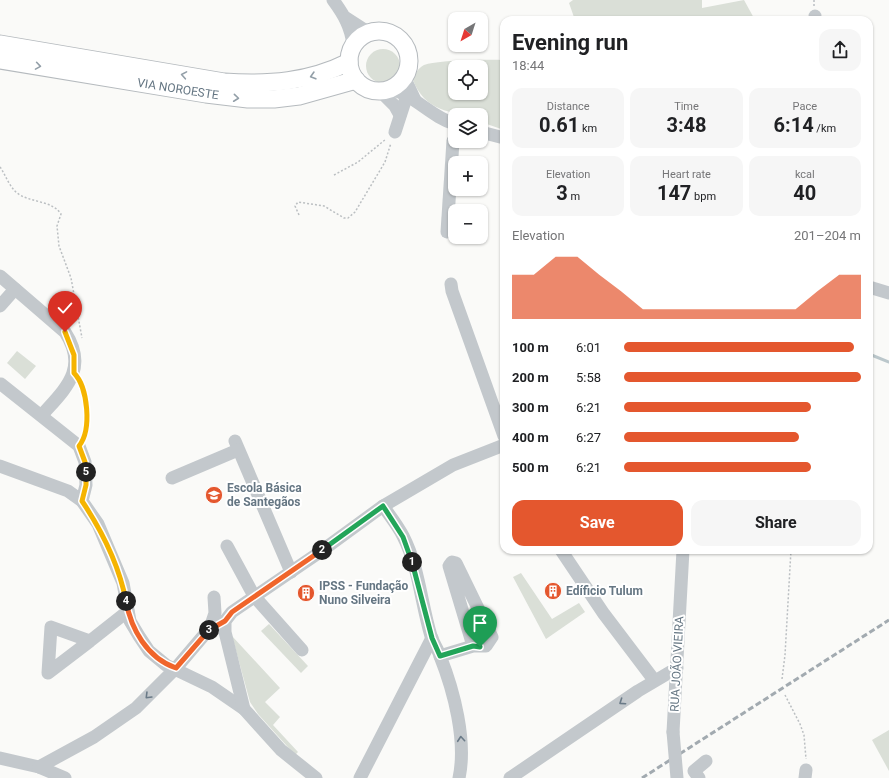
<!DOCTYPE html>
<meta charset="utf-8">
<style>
:root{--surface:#fff;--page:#f6f6f6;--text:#202124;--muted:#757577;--accent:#e4572e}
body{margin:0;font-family:Roboto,sans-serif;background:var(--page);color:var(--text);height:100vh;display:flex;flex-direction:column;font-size:15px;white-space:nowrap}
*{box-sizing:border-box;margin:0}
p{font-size:13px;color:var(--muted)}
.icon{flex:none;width:22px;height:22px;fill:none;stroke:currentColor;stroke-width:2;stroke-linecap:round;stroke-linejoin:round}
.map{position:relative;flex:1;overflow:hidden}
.drawer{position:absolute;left:500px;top:16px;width:373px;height:538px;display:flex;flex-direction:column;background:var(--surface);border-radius:12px;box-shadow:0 1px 3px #0004}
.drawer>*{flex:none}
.needle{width:26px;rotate:219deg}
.controls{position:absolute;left:448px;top:12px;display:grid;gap:8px}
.controls a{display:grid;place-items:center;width:40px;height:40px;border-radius:8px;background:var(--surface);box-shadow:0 1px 3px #0004;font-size:20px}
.pin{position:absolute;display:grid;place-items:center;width:34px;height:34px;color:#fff;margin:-41px -17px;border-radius:50% 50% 50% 0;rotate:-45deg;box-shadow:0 0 4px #0007}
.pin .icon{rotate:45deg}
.km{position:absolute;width:20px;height:20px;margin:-10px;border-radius:50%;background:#222;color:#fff;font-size:11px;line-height:20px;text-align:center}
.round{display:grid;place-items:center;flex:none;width:42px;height:42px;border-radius:12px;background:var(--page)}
.summary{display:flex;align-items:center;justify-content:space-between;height:68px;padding:0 12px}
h1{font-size:22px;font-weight:700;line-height:30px}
.metrics{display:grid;grid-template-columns:repeat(3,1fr);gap:6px;height:68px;padding:4px 12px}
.metrics div{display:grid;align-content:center;border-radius:10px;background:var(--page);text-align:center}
.metrics b{font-size:20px;font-weight:700}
.metrics small{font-size:11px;font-weight:400}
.metrics p{font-size:11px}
.chart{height:112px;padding:8px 12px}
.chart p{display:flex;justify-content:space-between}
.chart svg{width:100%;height:72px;margin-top:4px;fill:var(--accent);opacity:.7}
.primary-button{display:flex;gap:8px;margin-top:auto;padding:8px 12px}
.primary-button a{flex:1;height:46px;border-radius:12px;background:var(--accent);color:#fff;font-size:16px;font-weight:700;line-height:46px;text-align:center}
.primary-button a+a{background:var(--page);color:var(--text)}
ul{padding:0 12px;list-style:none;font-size:13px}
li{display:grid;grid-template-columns:64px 48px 1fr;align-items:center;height:30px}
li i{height:10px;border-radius:5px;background:var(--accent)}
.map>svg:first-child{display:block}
</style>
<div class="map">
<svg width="889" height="778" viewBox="0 0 889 778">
<rect width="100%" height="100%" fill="#fafaf8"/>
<g fill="#dadfd7" fill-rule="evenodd">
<path d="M573,0h129v8l42,-8 11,20h-180l-6,-17z"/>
<circle cx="383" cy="66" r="17"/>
<path d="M504,60v70l-23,-8v-7c-29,0 -57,-5 -68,-35 2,-6 4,-11 11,-15 10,-5 67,-6 80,-5zM455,67h26v26h-26z"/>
<path d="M17,351l19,15 -11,13 -18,-16z"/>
<path d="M521,573l31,46 27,-16 6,9 -39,27 -33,-62z"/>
<path d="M269,624l39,42 -7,7 -40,-42z"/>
<path d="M232,636l48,52 -15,14 15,15 -7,8 25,27 -3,3 -37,-41 -8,-12z"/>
<path d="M889,730v41l-17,-31z"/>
</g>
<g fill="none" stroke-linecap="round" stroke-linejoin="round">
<path stroke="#bbc7cb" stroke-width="3" d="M869,354l20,8"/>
<defs>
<g id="major">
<circle cx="379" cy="61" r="30"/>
<path d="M0,44l224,38c45,3 85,0 125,-20"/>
<path d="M0,60l206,34 42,5h26l25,-3 57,-16"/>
</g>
</defs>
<use href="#major" stroke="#b5babe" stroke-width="19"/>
<g stroke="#bbbfc2" stroke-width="1.5" stroke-dasharray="2 2" stroke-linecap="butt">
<path d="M814,0v6"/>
<path d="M0,167c6,9 9,19 17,26 13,10 35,7 44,21l-4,12 2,20 12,32 11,60"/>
<path d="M334,175l24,-13 28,-23"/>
<path d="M299,215l-4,-9 3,-4 26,4 20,12h4l7,-6 30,-50 6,-19"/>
<path d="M81,382l6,40 -2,15"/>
<path d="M782,679l3,-24 6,-105"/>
<path d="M785,695l15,29 4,11 2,24"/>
</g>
<g stroke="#c3c8cc" stroke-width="13">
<path d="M333,0c11,15 18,27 20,45"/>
<path d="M815,16v4"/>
<path d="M346,18l17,11 9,3"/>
<path d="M406,74v7l9,19"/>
<path d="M390,89c25,6 41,28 65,35"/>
<path d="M379,90l16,16 5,9"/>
<path d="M395,132l12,-37"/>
<path d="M481,132l23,6"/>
<path d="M447,232l6,-91"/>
<path d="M0,276l65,56c24,37 0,57 -23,83"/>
<path d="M451,284l1,7 52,145"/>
<path d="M869,287l20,6"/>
<path d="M0,306l15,-17"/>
<path d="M1,384l78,62 6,16 1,23 -4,16"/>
<path d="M235,441l56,131"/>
<path d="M0,466l68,25 14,10 16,23 11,26 14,33 7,38 9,15 10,15 17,14 46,22 32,22 37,41 35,28"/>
<path d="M172,478l66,-28"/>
<path d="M383,506c7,10 15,20 20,30 16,31 18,67 28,100 2,7 7,13 9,20 14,35 27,85 19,122"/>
<path d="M227,546l27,50 48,54"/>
<path d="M561,550l43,64 50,66"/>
<path d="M210,628l5,-15 -1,-16"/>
<path d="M90,641l-42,32 3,-46 39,14 38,-30"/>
<path d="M440,656l33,-10h13l6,-9 -36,-74 -4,-1 -3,4 24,80"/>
<path d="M244,709l-19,-77v-11l7,-9 88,-60 63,-46 70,-41 51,-20"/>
<path d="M673,732l10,-182"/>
<path d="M0,758l39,9 26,11"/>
<path d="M39,767l55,-30 42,-29 40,-40 34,-40 15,-7"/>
<path d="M360,778l72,-140"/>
<path d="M510,778l128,-87 39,-23"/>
<path d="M699,778l-5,-7 12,-10"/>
<path d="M805,778l1,-8"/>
</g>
<use href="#major" stroke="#fff" stroke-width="17"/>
<path stroke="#a2aab0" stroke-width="3" stroke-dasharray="6 3" stroke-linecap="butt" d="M642,778l247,-158"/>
<path stroke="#c3c8cc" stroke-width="13" d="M673,732l4,46"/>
</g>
<defs><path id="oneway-chevron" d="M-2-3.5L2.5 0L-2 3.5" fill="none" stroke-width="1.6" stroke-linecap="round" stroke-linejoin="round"/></defs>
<g stroke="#939fa8">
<use href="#oneway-chevron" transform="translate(38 66) rotate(9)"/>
<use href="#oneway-chevron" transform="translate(184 75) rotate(-170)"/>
<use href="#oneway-chevron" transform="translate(313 76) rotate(164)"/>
<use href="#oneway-chevron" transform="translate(236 98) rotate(6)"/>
</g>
<g stroke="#6a7a87">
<use href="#oneway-chevron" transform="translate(148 696) rotate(135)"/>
<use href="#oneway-chevron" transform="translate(622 702) rotate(146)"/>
<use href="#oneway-chevron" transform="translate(461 739) rotate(-95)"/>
</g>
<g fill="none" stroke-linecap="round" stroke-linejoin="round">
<defs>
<path id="split-1" d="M412,562l20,76 8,18 33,-10 7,1"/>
<path id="split-2" d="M322,550l61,-44 20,31 9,25"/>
<path id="split-3" d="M209,630l16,-9 7,-9 90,-62"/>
<path id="split-4" d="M126,601c5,28 21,57 50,67l33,-38"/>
<path id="split-5" d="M86,472v13l-4,16c20,30 37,64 44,100"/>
<path id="split-6" d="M65,332l9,23v18c14,14 18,57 5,73l6,16 1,10"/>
</defs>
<use href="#split-1" stroke="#fff" stroke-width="8"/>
<use href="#split-2" stroke="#fff" stroke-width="8"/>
<use href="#split-3" stroke="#fff" stroke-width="8"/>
<use href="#split-4" stroke="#fff" stroke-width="8"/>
<use href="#split-5" stroke="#fff" stroke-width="8"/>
<use href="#split-6" stroke="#fff" stroke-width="8"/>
<use href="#split-1" stroke="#22a559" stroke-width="5"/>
<use href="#split-2" stroke="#22a559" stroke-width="5"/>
<use href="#split-3" stroke="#f0652b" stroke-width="5"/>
<use href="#split-4" stroke="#f0652b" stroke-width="5"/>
<use href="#split-5" stroke="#f5b400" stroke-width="5"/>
<use href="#split-6" stroke="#f5b400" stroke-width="5"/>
</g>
<defs>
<symbol id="school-disc" viewBox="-11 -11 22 22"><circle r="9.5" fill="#e4572e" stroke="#fff"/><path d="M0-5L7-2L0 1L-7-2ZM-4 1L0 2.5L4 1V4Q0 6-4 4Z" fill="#fff"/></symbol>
<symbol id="building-disc" viewBox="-11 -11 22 22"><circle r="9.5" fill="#e4572e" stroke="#fff"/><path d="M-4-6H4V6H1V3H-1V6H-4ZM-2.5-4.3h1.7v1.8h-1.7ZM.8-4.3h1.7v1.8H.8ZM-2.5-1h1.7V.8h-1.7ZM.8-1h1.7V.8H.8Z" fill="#fff"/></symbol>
</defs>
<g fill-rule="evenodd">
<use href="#school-disc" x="204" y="485" width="20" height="20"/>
<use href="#building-disc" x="543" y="581" width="20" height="20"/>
<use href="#building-disc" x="296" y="583" width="20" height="20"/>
</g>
<g text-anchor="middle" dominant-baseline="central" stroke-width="4" stroke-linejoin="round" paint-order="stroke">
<g font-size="12" fill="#657683" stroke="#fff">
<text transform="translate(178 89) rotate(9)">VIA NOROESTE</text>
<text transform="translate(677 664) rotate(-87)">RUA JOÃO VIEIRA</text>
</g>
<g font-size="12" font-weight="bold" fill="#657683" stroke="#fff" text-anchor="start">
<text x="227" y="488">Escola Básica<tspan x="227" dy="14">de Santegãos</tspan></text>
<text x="319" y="586">IPSS - Fundação<tspan x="319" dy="14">Nuno Silveira</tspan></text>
<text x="566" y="591">Edíficio Tulum</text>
</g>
</g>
</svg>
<div class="controls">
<a><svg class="needle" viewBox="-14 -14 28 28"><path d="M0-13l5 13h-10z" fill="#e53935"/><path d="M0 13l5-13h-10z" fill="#757577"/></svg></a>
<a><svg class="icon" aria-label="locate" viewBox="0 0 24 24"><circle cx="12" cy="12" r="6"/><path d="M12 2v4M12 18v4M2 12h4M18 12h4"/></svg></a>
<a><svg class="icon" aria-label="layers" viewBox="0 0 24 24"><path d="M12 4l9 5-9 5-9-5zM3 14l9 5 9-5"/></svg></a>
<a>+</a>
<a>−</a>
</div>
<div class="pin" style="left:480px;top:647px;background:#1e9e55"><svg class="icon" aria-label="arrive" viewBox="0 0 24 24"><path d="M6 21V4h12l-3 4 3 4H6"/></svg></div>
<div class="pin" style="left:65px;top:332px;background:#d93025"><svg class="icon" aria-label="check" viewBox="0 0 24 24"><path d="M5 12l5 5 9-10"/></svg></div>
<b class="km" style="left:412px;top:562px">1</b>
<b class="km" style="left:322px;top:550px">2</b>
<b class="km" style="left:209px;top:630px">3</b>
<b class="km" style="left:126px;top:601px">4</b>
<b class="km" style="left:86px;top:472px">5</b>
<section class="drawer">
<div class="summary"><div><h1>Evening run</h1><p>18:44</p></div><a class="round"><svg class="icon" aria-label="share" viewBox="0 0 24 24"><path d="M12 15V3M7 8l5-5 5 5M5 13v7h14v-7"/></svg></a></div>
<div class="metrics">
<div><p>Distance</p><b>0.61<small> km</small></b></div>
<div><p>Time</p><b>3:48</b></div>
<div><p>Pace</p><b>6:14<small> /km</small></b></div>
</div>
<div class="metrics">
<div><p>Elevation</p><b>3<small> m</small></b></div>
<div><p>Heart rate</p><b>147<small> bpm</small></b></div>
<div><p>kcal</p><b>40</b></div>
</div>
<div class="chart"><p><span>Elevation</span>201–204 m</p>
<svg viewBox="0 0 160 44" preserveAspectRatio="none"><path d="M0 44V17L10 17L20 6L30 6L40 17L50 27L60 38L70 38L80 38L90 38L100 38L110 38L120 38L130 38L140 27L150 17L160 17V44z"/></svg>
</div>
<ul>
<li><b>100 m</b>6:01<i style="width:97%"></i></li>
<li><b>200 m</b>5:58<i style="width:100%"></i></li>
<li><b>300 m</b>6:21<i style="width:79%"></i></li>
<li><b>400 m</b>6:27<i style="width:74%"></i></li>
<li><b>500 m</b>6:21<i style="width:79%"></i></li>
</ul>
<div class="primary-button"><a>Save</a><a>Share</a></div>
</section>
</div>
